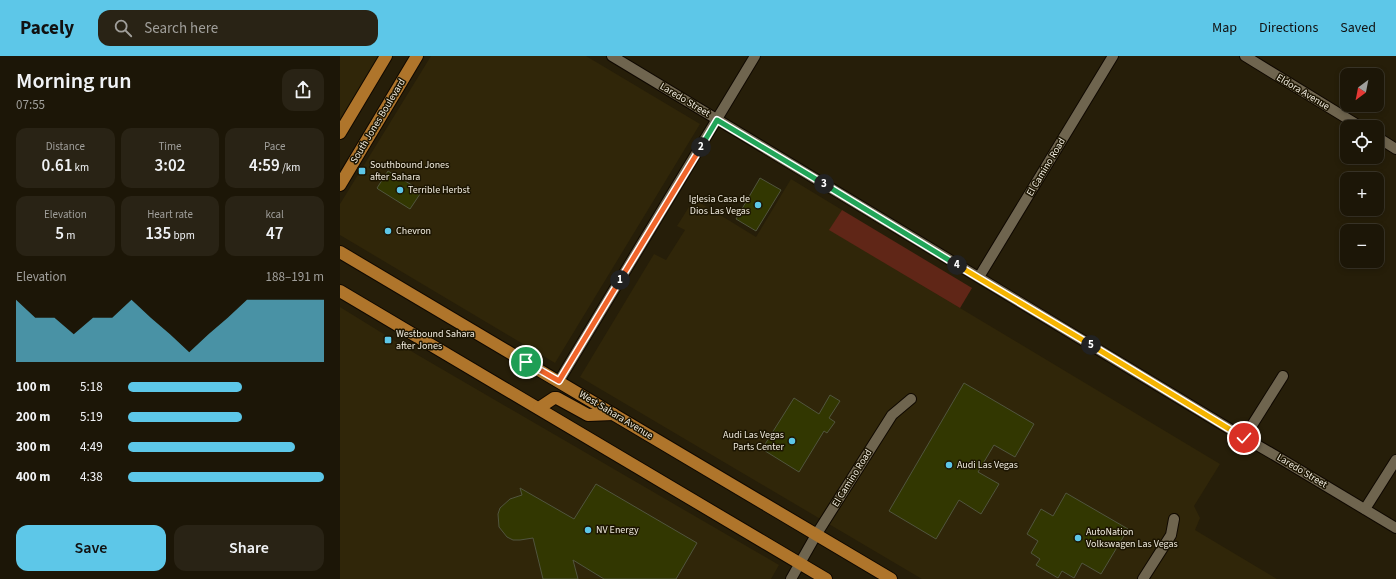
<!DOCTYPE html>
<meta charset="utf-8">
<style>
:root{--surface:#1c1607;--page:#292315;--text:#f1f3f6;--muted:#a09f9b;--line:#3a3528;--accent:#5dc7e8}
body{margin:0;font-family:"Source Sans 3",sans-serif;background:var(--page);color:var(--text);height:100vh;display:flex;flex-direction:column;font-size:15px;white-space:nowrap}
*{box-sizing:border-box;margin:0}
p{font-size:13px;color:var(--muted)}
.icon{flex:none;width:22px;height:22px;fill:none;stroke:currentColor;stroke-width:2;stroke-linecap:round;stroke-linejoin:round}
.map{position:relative;flex:1;overflow:hidden}
.details{display:flex;flex-direction:column;background:var(--surface);width:340px}
.details>*{flex:none}
.needle{width:26px;rotate:212deg}
.fabs{position:absolute;left:1000px;top:12px;display:grid;gap:8px}
.fabs a{display:grid;place-items:center;width:44px;height:44px;border-radius:8px;background:var(--surface);box-shadow:0 2px 6px #0003,0 0 0 1px var(--line);font-size:20px}
.pin{position:absolute;display:grid;place-items:center;width:34px;height:34px;color:#fff;margin:-17px;border:2px solid #fff;border-radius:50%;box-shadow:0 1px 4px #0007}
.km{position:absolute;width:20px;height:20px;margin:-10px;border-radius:50%;background:#222;color:#fff;font-size:11px;line-height:20px;text-align:center}
.round{display:grid;place-items:center;flex:none;width:42px;height:42px;border-radius:12px;background:var(--page)}
.overview{display:flex;align-items:center;justify-content:space-between;height:68px;padding:0 16px}
h1{font-size:22px;font-weight:600;line-height:30px}
.metrics{display:grid;grid-template-columns:repeat(3,1fr);gap:6px;height:68px;padding:4px 16px}
.metrics div{display:grid;align-content:center;border-radius:10px;background:var(--page);text-align:center}
.metrics b{font-size:17px;font-weight:600}
.metrics small{font-size:11px;font-weight:400}
.metrics p{font-size:11px}
.chart{height:112px;padding:8px 16px}
.chart p{display:flex;justify-content:space-between}
.chart svg{width:100%;height:72px;margin-top:4px;fill:var(--accent);opacity:.7}
.action{display:flex;gap:8px;margin-top:auto;padding:8px 16px}
.action a{flex:1;height:46px;border-radius:12px;background:var(--accent);color:#111;font-size:16px;font-weight:600;line-height:46px;text-align:center}
.action a+a{background:var(--page);color:var(--text)}
ul{padding:0 16px;list-style:none;font-size:13px}
li{display:grid;grid-template-columns:64px 48px 1fr;align-items:center;height:30px}
li i{height:10px;border-radius:5px;background:var(--accent)}
header{display:flex;align-items:center;gap:24px;box-sizing:border-box;height:56px;padding:0 20px;background:var(--accent);color:#111}
header strong{font-size:19px}
nav{display:flex;gap:22px;margin-inline-start:auto;font-size:14px}
.search{width:280px;height:36px;background:var(--page);display:flex;align-items:center;gap:10px;box-sizing:border-box;padding:0 14px;border-radius:12px;color:var(--muted);font-size:15px}
main{display:flex;flex:1;min-height:0}
.map>svg:first-child{display:block}
</style>
<header>
<strong>Pacely</strong>
<div class="search"><svg class="icon" aria-label="search" viewBox="0 0 24 24"><circle cx="10" cy="10" r="6"/><path d="M15 15l6 6"/></svg>Search here</div>
<nav><a>Map</a><a>Directions</a><a>Saved</a></nav>
</header>
<main>
<section class="details">
<div class="overview"><div><h1>Morning run</h1><p>07:55</p></div><a class="round"><svg class="icon" aria-label="share" viewBox="0 0 24 24"><path d="M12 15V3M7 8l5-5 5 5M5 13v7h14v-7"/></svg></a></div>
<div class="metrics">
<div><p>Distance</p><b>0.61<small> km</small></b></div>
<div><p>Time</p><b>3:02</b></div>
<div><p>Pace</p><b>4:59<small> /km</small></b></div>
</div>
<div class="metrics">
<div><p>Elevation</p><b>5<small> m</small></b></div>
<div><p>Heart rate</p><b>135<small> bpm</small></b></div>
<div><p>kcal</p><b>47</b></div>
</div>
<div class="chart"><p><span>Elevation</span>188–191 m</p>
<svg viewBox="0 0 160 44" preserveAspectRatio="none"><path d="M0 44V6L10 17L20 17L30 27L40 17L50 17L60 6L70 17L80 27L90 38L100 27L110 17L120 6L130 6L140 6L150 6L160 6V44z"/></svg>
</div>
<ul>
<li><b>100 m</b>5:18<i style="width:58%"></i></li>
<li><b>200 m</b>5:19<i style="width:58%"></i></li>
<li><b>300 m</b>4:49<i style="width:85%"></i></li>
<li><b>400 m</b>4:38<i style="width:100%"></i></li>
</ul>
<div class="action"><a>Save</a><a>Share</a></div>
</section>
<div class="map">
<svg width="1056" height="523" viewBox="0 0 1056 523">
<rect width="100%" height="100%" fill="#261e09"/>
<g fill="#302609">
<path d="M0,0h39l-39,64z"/>
<path d="M91,0h155l114,68 -145,239 -215,-128v-31z"/>
<path d="M451,123l51,31 -12,20 390,234 -26,42 6,12 -5,12 82,49h-355l-342,-202 74,-123 12,6 19,-30 -8,-4 17,-27 62,38z"/>
<path d="M0,251l76,47 363,211 -8,14h-431z"/>
</g>
<path fill="#602617" d="M502,154l130,78 -12,20 -131,-78z"/>
<g fill="#323701" stroke="#51553e">
<path d="M48,115l34,20 -12,18 -32,-20 -1,-1z"/>
<path d="M420,122l21,12 -25,41 -20,-12z"/>
<path d="M624,327l70,41 -19,33 -21,-12 -16,27 21,12 -18,30 -22,-14 -23,39 -47,-28z"/>
<path d="M490,339l10,6 -11,17 6,4 -8,11 -3,-2 -25,41 -37,-23 32,-51 25,16z"/>
<path d="M256,428l101,59 -21,36h-72l-31,-19 5,19h-35l-10,-41 -13,2h-7l-6,-3 -8,-10 -1,-13 2,-6 10,-9 12,-4 -2,-7 54,31z"/>
<path d="M726,437l62,36 -27,45 -19,-11 -8,15 -12,-7 -4,7 -22,-13 4,-6 -9,-6 7,-12 -11,-7 14,-25 12,7z"/>
</g>
<g fill="none" stroke-linecap="round" stroke-linejoin="round">
<defs>
<g id="minor">
<path d="M272,0l626,378 38,22 120,72"/>
<path d="M905,0l116,71"/>
<path d="M1037,81l19,12"/>
<path d="M639,221l134,-221"/>
<path d="M219,325l196,-325"/>
<path d="M904,382l39,-62"/>
<path d="M1025,453l31,-49"/>
<path d="M451,523l25,-44 76,-120 19,-16"/>
<path d="M803,523l28,-44 3,-16"/>
</g>
<g id="primary">
<path d="M0,77l46,-77"/>
<path d="M0,129l77,-129"/>
<path d="M0,196l551,327"/>
<path d="M0,235l486,288"/>
<path d="M199,352l15,-10h3l31,17 25,-1"/>
</g>
</defs>
<use href="#minor" stroke="#0f0800" stroke-width="12"/>
<use href="#primary" stroke="#0f0800" stroke-width="14"/>
<use href="#minor" stroke="#6f654f" stroke-width="10"/>
<use href="#primary" stroke="#af752b" stroke-width="12"/>
</g>
<g fill="none" stroke-linecap="round" stroke-linejoin="round">
<defs>
<path id="split-1" d="M186,306l33,19 61,-101"/>
<path id="split-2" d="M280,224l81,-133"/>
<path id="split-3" d="M361,91l16,-27 107,64"/>
<path id="split-4" d="M484,128l133,81"/>
<path id="split-5" d="M617,209l134,80"/>
<path id="split-6" d="M751,289l153,93"/>
</defs>
<use href="#split-1" stroke="#fff" stroke-width="8"/>
<use href="#split-2" stroke="#fff" stroke-width="8"/>
<use href="#split-3" stroke="#fff" stroke-width="8"/>
<use href="#split-4" stroke="#fff" stroke-width="8"/>
<use href="#split-5" stroke="#fff" stroke-width="8"/>
<use href="#split-6" stroke="#fff" stroke-width="8"/>
<use href="#split-1" stroke="#f0652b" stroke-width="5"/>
<use href="#split-2" stroke="#f0652b" stroke-width="5"/>
<use href="#split-3" stroke="#22a559" stroke-width="5"/>
<use href="#split-4" stroke="#22a559" stroke-width="5"/>
<use href="#split-5" stroke="#f5b400" stroke-width="5"/>
<use href="#split-6" stroke="#f5b400" stroke-width="5"/>
</g>
<g fill="#5dc7e8" stroke="#1c1502" stroke-width="1.5">
<rect x="18" y="111" width="8" height="8" rx="2"/>
<circle cx="60" cy="134" r="4"/>
<circle cx="418" cy="149" r="4"/>
<circle cx="48" cy="175" r="4"/>
<rect x="44" y="280" width="8" height="8" rx="2"/>
<circle cx="452" cy="385" r="4"/>
<circle cx="609" cy="409" r="4"/>
<circle cx="248" cy="474" r="4"/>
<circle cx="738" cy="482" r="4"/>
</g>
<g text-anchor="middle" dominant-baseline="central" stroke-width="3" stroke-linejoin="round" paint-order="stroke">
<g font-size="10" fill="#f0ebde" stroke="#1c1502">
<text transform="translate(963 36) rotate(31)">Eldora Avenue</text>
<text transform="translate(345 44) rotate(31)">Laredo Street</text>
<text transform="translate(38 65) rotate(-59)">South Jones Boulevard</text>
<text transform="translate(706 111) rotate(-59)">El Camino Road</text>
<text transform="translate(276 359) rotate(31)">West Sahara Avenue</text>
<text transform="translate(962 415) rotate(31)">Laredo Street</text>
<text transform="translate(512 422) rotate(-58)">El Camino Road</text>
</g>
<g font-size="10" fill="#f0ebde" stroke="#1c1502" text-anchor="start">
<text x="30" y="109">Southbound Jones<tspan x="30" dy="12">after Sahara</tspan></text>
<text x="68" y="134">Terrible Herbst</text>
<text x="410" y="143" text-anchor="end">Iglesia Casa de<tspan x="410" dy="12">Dios Las Vegas</tspan></text>
<text x="56" y="175">Chevron</text>
<text x="56" y="278">Westbound Sahara<tspan x="56" dy="12">after Jones</tspan></text>
<text x="444" y="379" text-anchor="end">Audi Las Vegas<tspan x="444" dy="12">Parts Center</tspan></text>
<text x="617" y="409">Audi Las Vegas</text>
<text x="256" y="474">NV Energy</text>
<text x="746" y="476">AutoNation<tspan x="746" dy="12">Volkswagen Las Vegas</tspan></text>
</g>
</g>
</svg>
<div class="fabs">
<a><svg class="needle" viewBox="-14 -14 28 28"><path d="M0-13l5 13h-10z" fill="#e53935"/><path d="M0 13l5-13h-10z" fill="#a09f9b"/></svg></a>
<a><svg class="icon" aria-label="locate" viewBox="0 0 24 24"><circle cx="12" cy="12" r="6"/><path d="M12 2v4M12 18v4M2 12h4M18 12h4"/></svg></a>
<a>+</a>
<a>−</a>
</div>
<div class="pin" style="left:186px;top:306px;background:#1e9e55"><svg class="icon" aria-label="arrive" viewBox="0 0 24 24"><path d="M6 21V4h12l-3 4 3 4H6"/></svg></div>
<div class="pin" style="left:904px;top:382px;background:#d93025"><svg class="icon" aria-label="check" viewBox="0 0 24 24"><path d="M5 12l5 5 9-10"/></svg></div>
<b class="km" style="left:280px;top:224px">1</b>
<b class="km" style="left:361px;top:91px">2</b>
<b class="km" style="left:484px;top:128px">3</b>
<b class="km" style="left:617px;top:209px">4</b>
<b class="km" style="left:751px;top:289px">5</b>
</div>
</main>
